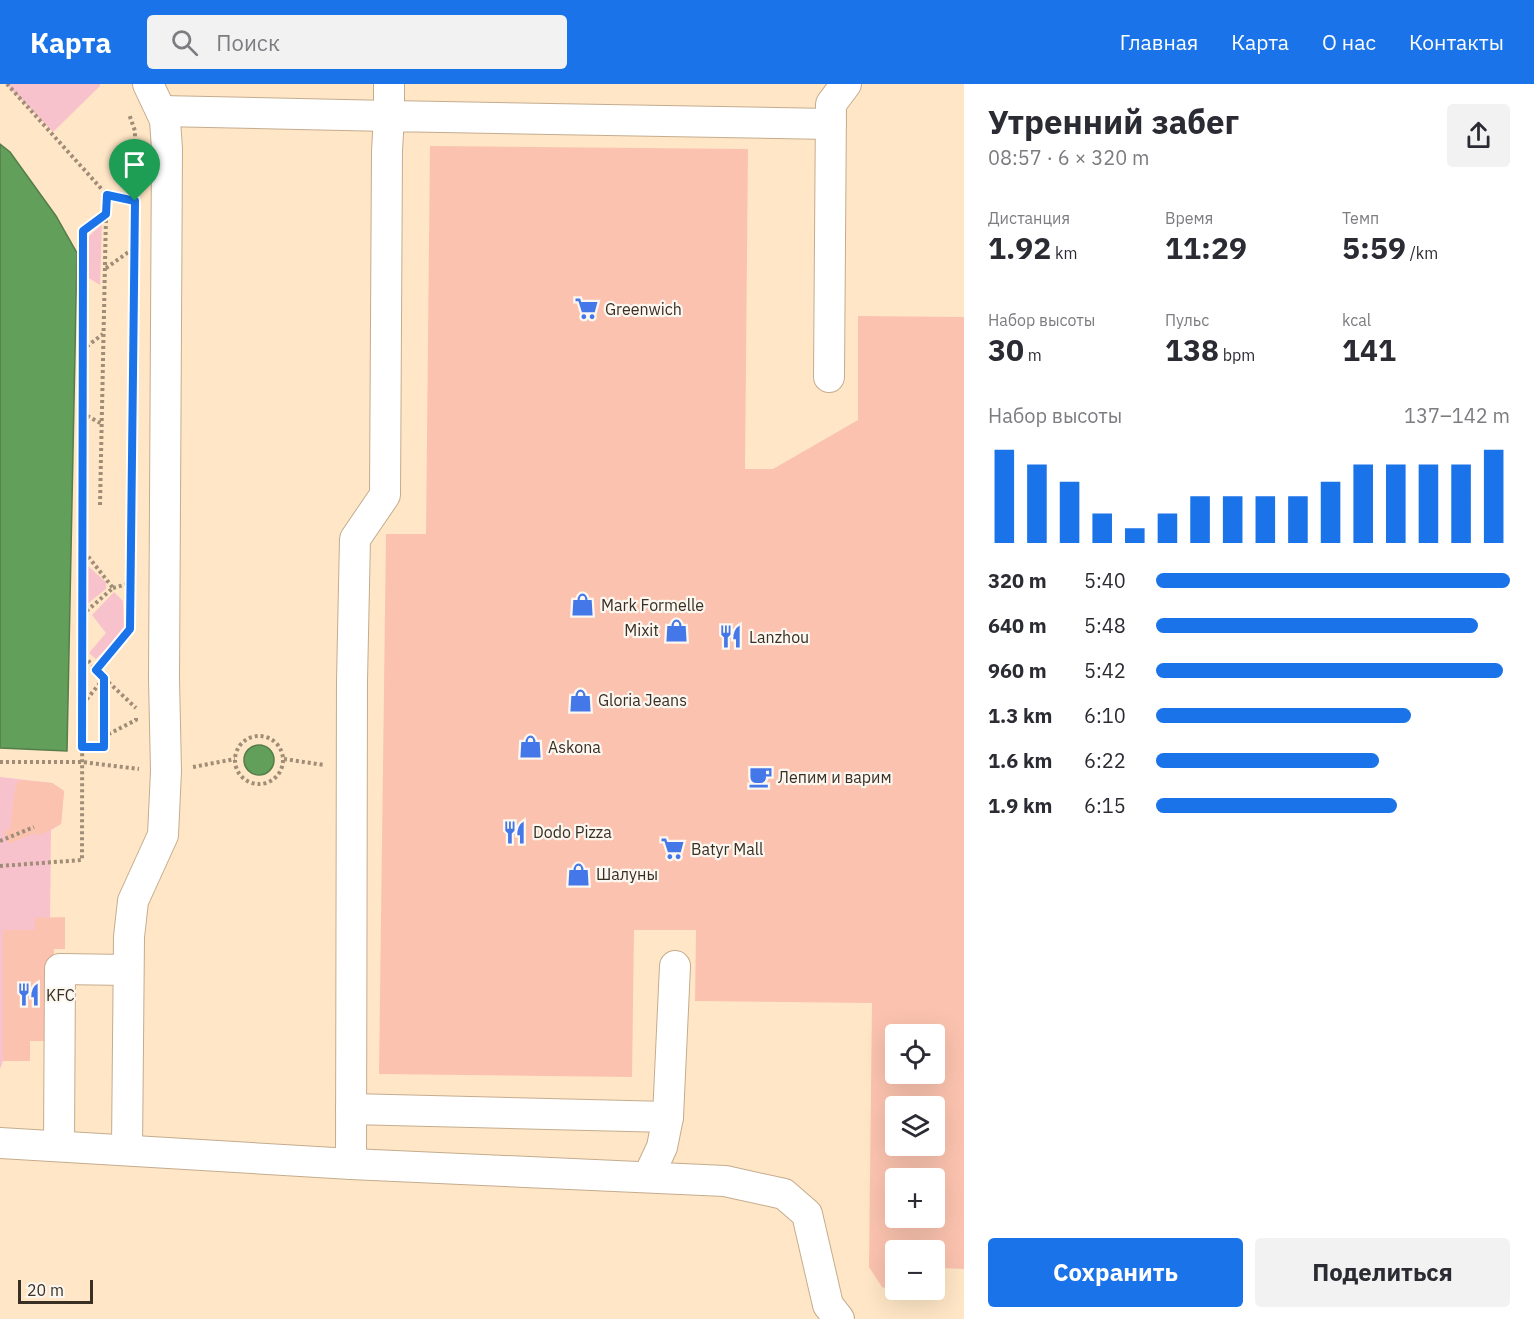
<!DOCTYPE html>
<html lang="ru">
<meta charset="utf-8">
<style>
:root{--surface:#fff;--page:#f2f2f3;--text:#2b2b33;--muted:#7c7c81;--accent:#1a73e8}
body{margin:0;font-family:"IBM Plex Sans",sans-serif;background:var(--page);color:var(--text);height:100vh;display:flex;flex-direction:column;font-size:22px;white-space:nowrap}
*{box-sizing:border-box;margin:0}
p{font-size:20px;color:var(--muted)}
.icon{flex:none;width:33px;height:33px;fill:none;stroke:currentColor;stroke-width:2;stroke-linecap:round;stroke-linejoin:round}
.map{position:relative;flex:1;overflow:hidden}
.drawer{display:flex;flex-direction:column;background:var(--surface);width:570px}
.drawer>*{flex:none}
.tools{position:absolute;left:885px;top:940px;display:grid;gap:12px}
.tools a{display:grid;place-items:center;width:60px;height:60px;border-radius:6px;background:var(--surface);box-shadow:0 6px 24px #0002;font-size:30px}
.scale{position:absolute;left:18px;bottom:15px;width:75px;box-sizing:border-box;padding-left:6px;border:3px solid #392f23;border-top:0;font-size:16px;line-height:21px;white-space:nowrap;color:#392f23;-webkit-text-stroke:4px #fcf7f0;paint-order:stroke}
.pin{position:absolute;display:grid;place-items:center;width:51px;height:51px;color:#fff;margin:-62px -26px;border-radius:50% 50% 50% 0;rotate:-45deg;box-shadow:0 0 6px #0007}
.pin .icon{rotate:45deg}
.round{display:grid;place-items:center;flex:none;width:63px;height:63px;border-radius:6px;background:var(--page)}
.head{display:flex;align-items:center;justify-content:space-between;height:102px;padding:0 24px}
h1{font-size:33px;font-weight:800;line-height:45px}
.metrics{display:grid;grid-template-columns:repeat(3,1fr);gap:9px;height:102px;padding:6px 24px}
.metrics div{display:grid;align-content:center}
.metrics b{font-size:30px;font-weight:800}
.metrics small{font-size:16px;font-weight:400}
.metrics p{font-size:16px}
.chart{height:168px;padding:12px 24px}
.chart p{display:flex;justify-content:space-between}
.chart svg{width:100%;height:108px;margin-top:6px;stroke:var(--accent);stroke-width:6}
.cta{display:flex;gap:12px;margin-top:auto;padding:12px 24px}
.cta a{flex:1;height:69px;border-radius:6px;background:var(--accent);color:#fff;font-size:24px;font-weight:800;line-height:69px;text-align:center}
.cta a+a{background:var(--page);color:var(--text)}
ul{padding:0 24px;list-style:none;font-size:20px}
li{display:grid;grid-template-columns:96px 72px 1fr;align-items:center;height:45px}
li i{height:15px;border-radius:8px;background:var(--accent)}
header{display:flex;align-items:center;gap:36px;box-sizing:border-box;height:84px;padding:0 30px;background:var(--accent);color:#fff}
header strong{font-size:28px}
nav{display:flex;gap:33px;margin-inline-start:auto;font-size:21px}
.search{width:420px;height:54px;background:var(--page);display:flex;align-items:center;gap:15px;box-sizing:border-box;padding:0 21px;border-radius:6px;color:var(--muted);font-size:22px}
main{display:flex;flex:1;min-height:0}
.map>svg:first-child{display:block}
</style>
<header>
<strong>Карта</strong>
<div class="search"><svg class="icon" aria-label="search" viewBox="0 0 24 24"><circle cx="10" cy="10" r="6"/><path d="M15 15l6 6"/></svg>Поиск</div>
<nav><a>Главная</a><a>Карта</a><a>О нас</a><a>Контакты</a></nav>
</header>
<main>
<div class="map">
<svg width="964" height="1235" viewBox="0 0 964 1235">
<rect width="100%" height="100%" fill="#ffe6c6"/>
<g fill="#f8c2cd">
<path d="M6,0h94v2l-47,46z"/>
<path d="M102,140l-2,61 -13,-8 1,-40z"/>
<path d="M88,482l18,16v7l-20,16z"/>
<path d="M114,508l9,9 1,29 -28,29 -7,-6 17,-20 -14,-18z"/>
<path d="M0,693l52,6 12,8 -3,33 -10,6 -1,88h-15v12l-32,1v130l-3,8z"/>
</g>
<g fill="#619f5b" stroke="#557d4a" stroke-width="1.5">
<path d="M0,60l10,8 46,64 21,37 -10,498 -67,-3z"/>
<circle cx="259" cy="676" r="15"/>
</g>
<g fill="#fbc3af" fill-rule="evenodd">
<path d="M430,62l318,3 -3,320h28l85,-49v-104l106,1v952l-23,-1 -7,10v-27h-38v39l25,1 -17,4 -22,-8 -13,-20 3,-264 -177,-2 1,-71h-62l-2,147 -253,-3 7,-540h40zM896,951h38v39h-38zM896,1023h38v39h-38zM896,1095h38v39h-38z"/>
<path d="M20,696l32,3 12,8 -3,33 -23,12 -3,-3 -26,11 -5,-12 6,-3 6,-45z"/>
<path d="M65,833v32h-11v92h-24v20h-27v-131h32v-12z"/>
</g>
<g fill="none" stroke-linecap="round" stroke-linejoin="round">
<defs>
<g id="minor">
<path d="M161,27l228,5v-32"/>
<path d="M829,293l2,-273 15,-20"/>
<path d="M351,1025l317,8"/>
<path d="M0,1059l351,21 374,17 59,13 23,20 21,91 11,14"/>
<path d="M59,1062l1,-177 68,1"/>
<path d="M127,1066l2,-213 4,-36 30,-66 3,-64 -2,-92 3,-530 -2,-29 -17,-36"/>
<path d="M351,1080l1,-483 3,-142 30,-44 2,-344 2,-35 442,8"/>
<path d="M648,1093l14,-30 6,-30 7,-151"/>
</g>
</defs>
<use href="#minor" stroke="#c4ac8e" stroke-width="32"/>
<g stroke="#9f8d77" stroke-width="4" stroke-dasharray="3 3" stroke-linecap="butt">
<path d="M107,111l29,6"/>
<path d="M106,184l28,-20"/>
<path d="M82,266l21,-16"/>
<path d="M82,329l20,11"/>
<path d="M100,421l6,-290"/>
<path d="M113,504l18,-5"/>
<path d="M82,531l31,-27 -30,-38"/>
<path d="M96,586l34,-41 5,-498 -6,-17"/>
<path d="M104,594l32,30"/>
<path d="M83,620l21,-26 -21,-23"/>
<circle cx="259" cy="676" r="24"/>
<path d="M103,653l33,-17v-2"/>
<path d="M82,663h21l1,-68"/>
<path d="M284,675l40,6"/>
<path d="M0,678h82l57,7"/>
<path d="M193,683l42,-8"/>
<path d="M0,757l34,-14"/>
<path d="M0,782l82,-6 1,-629 23,-16 1,-20 -100,-111"/>
</g>
<use href="#minor" stroke="#fff" stroke-width="30"/>
</g>
<g fill="none" stroke-linecap="round" stroke-linejoin="round">
<defs>
<path id="route" d="M107,111l28,6 -5,428 -34,41 8,8v69h-22l1,-516 23,-17z"/>
</defs>
<use href="#route" stroke="#fff" stroke-width="12"/>
<use href="#route" stroke="#1a73e8" stroke-width="8"/>
</g>
<defs>
<symbol id="supermarket-bare" viewBox="-9 -9 18 18"><path d="M-6-5.5h2.5l.6 2H6L4.5 2H-2.5L-4.4-4H-6ZM-1.5 3.2a1.3 1.3 0 1 0 .1 0ZM3 3.2a1.3 1.3 0 1 0 .1 0Z" fill="#4478e9" stroke="#fcf7f0" stroke-width="2.5" paint-order="stroke"/></symbol>
<symbol id="shop-bare" viewBox="-9 -9 18 18"><path d="M-5-2.5h2.3a2.7 3.5 0 0 1 5.4 0H5L5.5 6h-11ZM-1.5-2.5h3a1.5 2.3 0 0 0-3 0Z" fill="#4478e9" stroke="#fcf7f0" stroke-width="2.5" paint-order="stroke"/></symbol>
<symbol id="restaurant-bare" viewBox="-9 -9 18 18"><path d="M-5-6h1v4h1v-4h1v4h1v-4h1v5L-1.5 .5V6h-2V.5L-5-1ZM5-6V6H3V1.5H1.5Q1.5-4 5-6Z" fill="#4478e9" stroke="#fcf7f0" stroke-width="2.5" paint-order="stroke"/></symbol>
<symbol id="cafe-bare" viewBox="-9 -9 18 18"><path d="M-5.5-4.5H6V0H3Q3 3.5 0 3.5H-2.5Q-5.5 3.5-5.5 0ZM3-3.2v2h1.7v-2ZM-6 4.5H4V6H-6Z" fill="#4478e9" stroke="#fcf7f0" stroke-width="2.5" paint-order="stroke"/></symbol>
</defs>
<g fill-rule="evenodd">
<use href="#supermarket-bare" x="570" y="208" width="33" height="33"/>
<use href="#shop-bare" x="566" y="504" width="33" height="33"/>
<use href="#shop-bare" x="660" y="530" width="33" height="33"/>
<use href="#restaurant-bare" x="714" y="536" width="33" height="33"/>
<use href="#shop-bare" x="564" y="600" width="33" height="33"/>
<use href="#shop-bare" x="514" y="646" width="33" height="33"/>
<use href="#cafe-bare" x="744" y="676" width="33" height="33"/>
<use href="#restaurant-bare" x="498" y="732" width="33" height="33"/>
<use href="#supermarket-bare" x="656" y="748" width="33" height="33"/>
<use href="#shop-bare" x="562" y="774" width="33" height="33"/>
<use href="#restaurant-bare" x="12" y="894" width="33" height="33"/>
</g>
<g text-anchor="middle" dominant-baseline="central" stroke-width="4.5" stroke-linejoin="round" paint-order="stroke">
<g font-size="16" fill="#392f23" stroke="#fcf7f0" text-anchor="start">
<text x="605" y="225">Greenwich</text>
<text x="601" y="521">Mark Formelle</text>
<text x="659" y="546" text-anchor="end">Mixit</text>
<text x="749" y="553">Lanzhou</text>
<text x="598" y="616">Gloria Jeans</text>
<text x="548" y="663">Askona</text>
<text x="778" y="693">Лепим и варим</text>
<text x="533" y="748">Dodo Pizza</text>
<text x="691" y="765">Batyr Mall</text>
<text x="596" y="790">Шалуны</text>
<text x="46" y="911">KFC</text>
</g>
</g>
</svg>
<div class="tools">
<a><svg class="icon" aria-label="locate" viewBox="0 0 24 24"><circle cx="12" cy="12" r="6"/><path d="M12 2v4M12 18v4M2 12h4M18 12h4"/></svg></a>
<a><svg class="icon" aria-label="layers" viewBox="0 0 24 24"><path d="M12 4l9 5-9 5-9-5zM3 14l9 5 9-5"/></svg></a>
<a>+</a>
<a>−</a>
</div>
<div class="scale">20 m</div>
<div class="pin" style="left:135px;top:117px;background:#1e9e55"><svg class="icon" aria-label="arrive" viewBox="0 0 24 24"><path d="M6 21V4h12l-3 4 3 4H6"/></svg></div>
</div>
<section class="drawer">
<div class="head"><div><h1>Утренний забег</h1><p>08:57 · 6 × 320 m</p></div><a class="round"><svg class="icon" aria-label="share" viewBox="0 0 24 24"><path d="M12 15V3M7 8l5-5 5 5M5 13v7h14v-7"/></svg></a></div>
<div class="metrics">
<div><p>Дистанция</p><b>1.92<small> km</small></b></div>
<div><p>Время</p><b>11:29</b></div>
<div><p>Темп</p><b>5:59<small> /km</small></b></div>
</div>
<div class="metrics">
<div><p>Набор высоты</p><b>30<small> m</small></b></div>
<div><p>Пульс</p><b>138<small> bpm</small></b></div>
<div><p>kcal</p><b>141</b></div>
</div>
<div class="chart"><p><span>Набор высоты</span>137–142 m</p>
<svg viewBox="0 0 160 44" preserveAspectRatio="none"><path d="M5 44V6M15 44V12M25 44V19M35 44V32M45 44V38M55 44V32M65 44V25M75 44V25M85 44V25M95 44V25M105 44V19M115 44V12M125 44V12M135 44V12M145 44V12M155 44V6"/></svg>
</div>
<ul>
<li><b>320 m</b>5:40<i style="width:100%"></i></li>
<li><b>640 m</b>5:48<i style="width:91%"></i></li>
<li><b>960 m</b>5:42<i style="width:98%"></i></li>
<li><b>1.3 km</b>6:10<i style="width:72%"></i></li>
<li><b>1.6 km</b>6:22<i style="width:63%"></i></li>
<li><b>1.9 km</b>6:15<i style="width:68%"></i></li>
</ul>
<div class="cta"><a>Сохранить</a><a>Поделиться</a></div>
</section>
</main>
